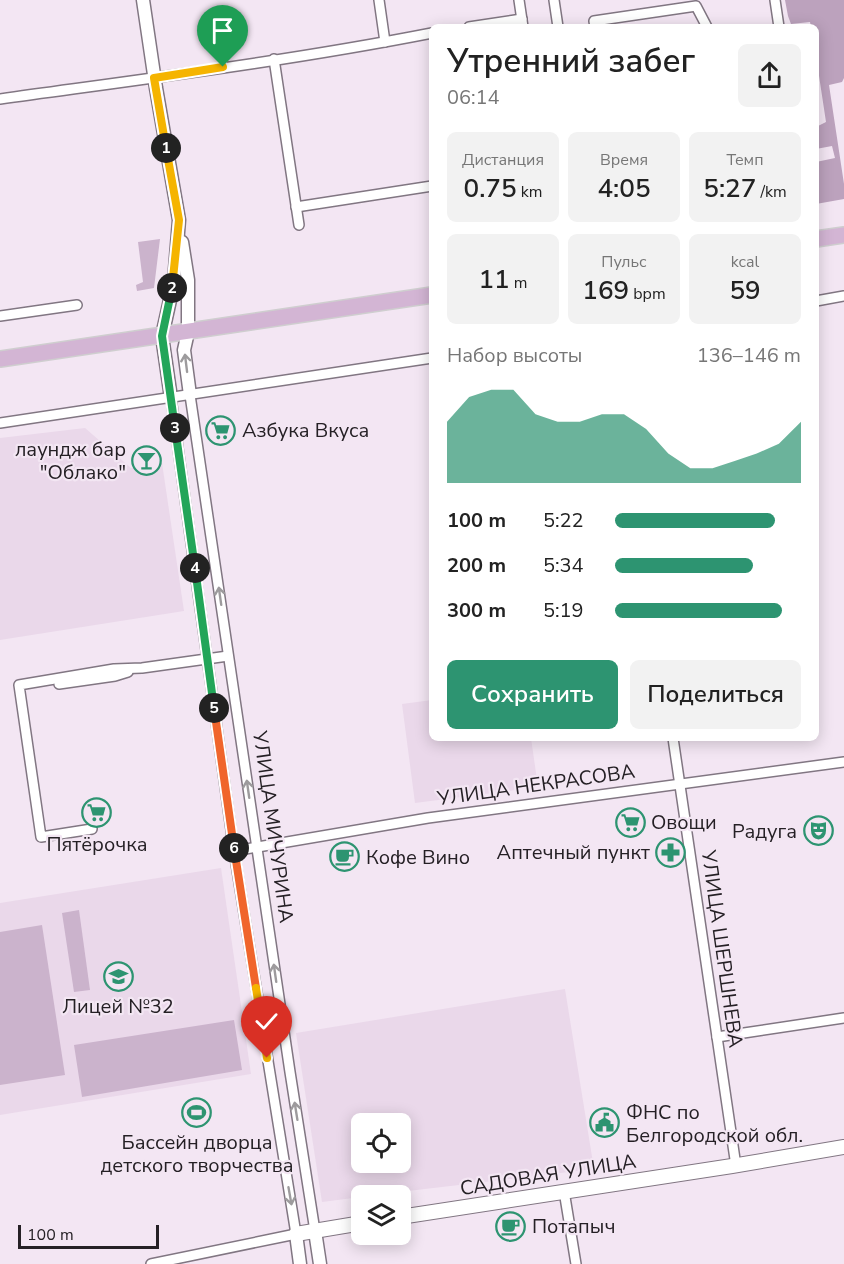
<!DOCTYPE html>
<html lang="ru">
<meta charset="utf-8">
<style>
:root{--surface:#fff;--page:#f2f2f2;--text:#222;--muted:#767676;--accent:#2d9471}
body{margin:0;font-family:"Nunito Sans",sans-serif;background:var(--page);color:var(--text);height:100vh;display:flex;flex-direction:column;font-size:22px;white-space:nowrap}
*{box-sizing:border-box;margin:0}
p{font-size:20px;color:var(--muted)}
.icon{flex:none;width:33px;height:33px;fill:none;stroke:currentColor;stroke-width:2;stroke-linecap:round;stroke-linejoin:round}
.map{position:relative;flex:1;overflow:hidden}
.panel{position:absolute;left:429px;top:24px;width:390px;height:717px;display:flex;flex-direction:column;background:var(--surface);border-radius:9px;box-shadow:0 3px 15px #0003}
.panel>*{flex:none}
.fabs{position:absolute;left:351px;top:1113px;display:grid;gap:12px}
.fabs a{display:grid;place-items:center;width:60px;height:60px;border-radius:9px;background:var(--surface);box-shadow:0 3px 15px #0003;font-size:30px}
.scale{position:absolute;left:18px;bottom:15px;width:141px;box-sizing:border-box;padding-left:6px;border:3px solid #252025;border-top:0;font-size:16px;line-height:21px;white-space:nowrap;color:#252025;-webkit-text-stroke:4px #f3e6f3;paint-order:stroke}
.pin{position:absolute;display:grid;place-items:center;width:51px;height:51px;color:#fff;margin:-62px -26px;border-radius:50% 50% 50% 0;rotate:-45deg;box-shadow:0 0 6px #0007}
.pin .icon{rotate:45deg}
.km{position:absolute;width:30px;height:30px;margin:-15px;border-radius:50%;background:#222;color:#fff;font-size:16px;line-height:30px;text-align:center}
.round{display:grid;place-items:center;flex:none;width:63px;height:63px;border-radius:9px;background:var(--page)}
.head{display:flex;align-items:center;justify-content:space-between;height:102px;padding:0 18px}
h1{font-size:33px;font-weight:600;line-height:45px}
.metrics{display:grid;grid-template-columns:repeat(3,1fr);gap:9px;height:102px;padding:6px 18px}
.metrics div{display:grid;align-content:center;border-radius:9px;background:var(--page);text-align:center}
.metrics b{font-size:26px;font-weight:600}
.metrics small{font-size:16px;font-weight:400}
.metrics p{font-size:16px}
.chart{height:168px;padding:12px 18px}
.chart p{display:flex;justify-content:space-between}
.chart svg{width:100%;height:108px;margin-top:6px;fill:var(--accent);opacity:.7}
.button{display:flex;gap:12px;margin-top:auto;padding:12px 18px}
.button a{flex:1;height:69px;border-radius:9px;background:var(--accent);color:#fff;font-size:24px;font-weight:600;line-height:69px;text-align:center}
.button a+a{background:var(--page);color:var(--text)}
ul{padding:0 18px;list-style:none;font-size:20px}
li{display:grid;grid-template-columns:96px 72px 1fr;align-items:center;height:45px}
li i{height:15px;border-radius:8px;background:var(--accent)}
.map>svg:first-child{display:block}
</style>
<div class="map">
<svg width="844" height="1264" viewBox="0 0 844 1264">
<rect width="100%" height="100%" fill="#f3e6f3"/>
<g fill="#ead8ea" fill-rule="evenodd">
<path d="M85,428l46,40 31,-5 22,148 -184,29v-202z"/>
<path d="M432,700v38h99l7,49 -123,16 -13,-99z"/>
<path d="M221,868l30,206 -251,41v-212z"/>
<path d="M565,989l29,180 -220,26 -12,1 -1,1 -39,5 -26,-169zM362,1124h38v38h-38z"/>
</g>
<g fill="#cbb3cc">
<path d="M160,239l-6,49 -17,3 -1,-6 7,-3 -5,-40z"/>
<path d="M79,910l11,80 -16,2 -12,-79z"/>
<path d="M42,925l23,150 -65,10v-153z"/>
<path d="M234,1020l8,50 -160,27 -8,-52z"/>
</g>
<path fill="#bca2bd" d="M785,0h59v78l-2,4 -13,3 15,99v15l-28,5v-42l19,-4 -3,-12 -16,3v-22l10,-5 -10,-66v-29h-5l-1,-5 -19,2 -3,-8z"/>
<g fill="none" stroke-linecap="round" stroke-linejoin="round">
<defs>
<g id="minor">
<path d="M379,0l6,42"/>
<path d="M519,0l4,27"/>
<path d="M554,0l4,27"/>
<path d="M775,0l4,27"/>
<path d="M469,27l53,-8"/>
<path d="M595,27l-1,-6 102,-15 11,21"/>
<path d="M274,59l25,166"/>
<path d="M0,99c144,-20 289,-38 432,-66"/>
<path d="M296,207l136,-21"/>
<path d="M816,301l28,-5"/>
<path d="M0,316l77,-11"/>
<path d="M190,395l100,677 25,159"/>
<path d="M0,423l432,-65"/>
<path d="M59,684l56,-8 13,-4"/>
<path d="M673,738l63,428"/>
<path d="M92,829l-51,8 -22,-152 95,-16 28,-1 86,-12"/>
<path d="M234,851l194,-33 416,-56"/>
<path d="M717,1037l127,-19"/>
<path d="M564,1191l12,73"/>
<path d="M151,1264l145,-30 -62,-383 -63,-453"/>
</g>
<g id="tertiary">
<path d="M143,0l13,88 23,132 -5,62 -12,54 9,62"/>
<path d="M182,242l6,38v52l-4,18 6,45"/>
<path d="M315,1231l5,33"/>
<path d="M296,1234l4,30"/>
</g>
<g id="secondary">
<path d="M400,1217l332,-51 112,-19"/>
<path d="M296,1234l66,-11"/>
</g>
<g id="primary">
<path d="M816,239l28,-4"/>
<path d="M0,359l432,-64"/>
</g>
</defs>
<use href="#minor" stroke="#817682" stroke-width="12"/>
<use href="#tertiary" stroke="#817682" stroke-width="15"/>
<use href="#secondary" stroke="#817682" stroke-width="16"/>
<use href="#primary" stroke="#cfcecf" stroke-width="18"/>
<use href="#minor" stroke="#fff" stroke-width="9"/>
<use href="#tertiary" stroke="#fff" stroke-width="12"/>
<use href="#secondary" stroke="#fff" stroke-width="14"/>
<use href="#primary" stroke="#d3b5d4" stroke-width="15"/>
</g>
<defs><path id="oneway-shaft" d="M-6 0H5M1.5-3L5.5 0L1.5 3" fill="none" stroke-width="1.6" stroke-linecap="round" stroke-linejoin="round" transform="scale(1.5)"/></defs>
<g stroke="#9d9b9d">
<use href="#oneway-shaft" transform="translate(186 363) rotate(-97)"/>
<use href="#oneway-shaft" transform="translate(220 596) rotate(-98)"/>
<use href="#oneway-shaft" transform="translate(248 789) rotate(-98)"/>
<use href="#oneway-shaft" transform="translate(275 973) rotate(-98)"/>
<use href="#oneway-shaft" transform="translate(296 1111) rotate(-99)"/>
<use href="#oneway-shaft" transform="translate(290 1196) rotate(80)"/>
</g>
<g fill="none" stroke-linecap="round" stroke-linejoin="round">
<defs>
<path id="split-1" d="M166,148l-12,-70 69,-11"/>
<path id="split-2" d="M166,148l13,72 -7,68"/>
<path id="split-3" d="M172,288l-10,48 13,92"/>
<path id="split-4" d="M175,428l20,140"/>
<path id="split-5" d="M195,568l19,140"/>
<path id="split-6" d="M214,708l20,140"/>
<path id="split-7" d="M234,848l22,140"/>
<path id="split-8" d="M256,988l11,70"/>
</defs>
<use href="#split-1" stroke="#fff" stroke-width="12"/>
<use href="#split-2" stroke="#fff" stroke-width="12"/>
<use href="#split-3" stroke="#fff" stroke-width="12"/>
<use href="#split-4" stroke="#fff" stroke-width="12"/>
<use href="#split-5" stroke="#fff" stroke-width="12"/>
<use href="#split-6" stroke="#fff" stroke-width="12"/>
<use href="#split-7" stroke="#fff" stroke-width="12"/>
<use href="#split-8" stroke="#fff" stroke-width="12"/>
<use href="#split-1" stroke="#f5b400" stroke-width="8"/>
<use href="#split-2" stroke="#f5b400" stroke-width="8"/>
<use href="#split-3" stroke="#22a559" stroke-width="8"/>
<use href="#split-4" stroke="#22a559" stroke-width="8"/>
<use href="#split-5" stroke="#22a559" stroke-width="8"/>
<use href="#split-6" stroke="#f0652b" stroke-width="8"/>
<use href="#split-7" stroke="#f0652b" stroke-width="8"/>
<use href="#split-8" stroke="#f5b400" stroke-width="8"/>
</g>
<defs>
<symbol id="supermarket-ring" viewBox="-11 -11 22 22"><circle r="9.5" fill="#f3e6f3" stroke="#2d9471" stroke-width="1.5"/><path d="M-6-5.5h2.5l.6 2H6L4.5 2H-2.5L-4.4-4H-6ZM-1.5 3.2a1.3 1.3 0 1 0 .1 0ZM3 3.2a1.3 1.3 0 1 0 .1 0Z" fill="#2d9471"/></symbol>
<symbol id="bar-ring" viewBox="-11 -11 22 22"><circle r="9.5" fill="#f3e6f3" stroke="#2d9471" stroke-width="1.5"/><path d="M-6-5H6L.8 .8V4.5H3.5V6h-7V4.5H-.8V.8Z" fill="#2d9471"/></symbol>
<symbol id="theatre-ring" viewBox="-11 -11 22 22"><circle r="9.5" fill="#f3e6f3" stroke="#2d9471" stroke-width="1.5"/><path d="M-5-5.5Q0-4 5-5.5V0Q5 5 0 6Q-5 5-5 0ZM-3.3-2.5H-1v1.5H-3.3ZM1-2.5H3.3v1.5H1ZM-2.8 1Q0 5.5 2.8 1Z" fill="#2d9471"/></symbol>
<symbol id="pharmacy-ring" viewBox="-11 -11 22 22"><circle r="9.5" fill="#f3e6f3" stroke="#2d9471" stroke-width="1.5"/><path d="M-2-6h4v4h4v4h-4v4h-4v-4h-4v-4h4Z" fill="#2d9471"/></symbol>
<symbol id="cafe-ring" viewBox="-11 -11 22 22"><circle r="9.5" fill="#f3e6f3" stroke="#2d9471" stroke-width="1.5"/><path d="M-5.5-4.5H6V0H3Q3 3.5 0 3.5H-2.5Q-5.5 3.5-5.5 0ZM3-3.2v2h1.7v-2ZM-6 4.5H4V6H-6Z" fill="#2d9471"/></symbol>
<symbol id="school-ring" viewBox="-11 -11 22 22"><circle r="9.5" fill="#f3e6f3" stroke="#2d9471" stroke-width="1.5"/><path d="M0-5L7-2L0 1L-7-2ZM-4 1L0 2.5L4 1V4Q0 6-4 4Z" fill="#2d9471"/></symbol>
<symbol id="stadium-ring" viewBox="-11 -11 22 22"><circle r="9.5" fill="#f3e6f3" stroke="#2d9471" stroke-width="1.5"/><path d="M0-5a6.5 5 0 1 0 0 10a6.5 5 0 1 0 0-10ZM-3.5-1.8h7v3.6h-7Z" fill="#2d9471"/></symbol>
<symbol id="civic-ring" viewBox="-11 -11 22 22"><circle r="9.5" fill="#f3e6f3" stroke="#2d9471" stroke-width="1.5"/><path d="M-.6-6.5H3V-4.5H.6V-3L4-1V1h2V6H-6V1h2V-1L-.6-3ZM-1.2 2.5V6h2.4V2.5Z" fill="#2d9471"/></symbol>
</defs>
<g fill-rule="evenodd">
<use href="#supermarket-ring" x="204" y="414" width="33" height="33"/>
<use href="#bar-ring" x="130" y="444" width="33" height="33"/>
<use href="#supermarket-ring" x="80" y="796" width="33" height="33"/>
<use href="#supermarket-ring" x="614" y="806" width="33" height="33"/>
<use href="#theatre-ring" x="802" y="814" width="33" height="33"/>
<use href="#pharmacy-ring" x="654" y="836" width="33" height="33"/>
<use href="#cafe-ring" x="328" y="840" width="33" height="33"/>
<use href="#school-ring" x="102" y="960" width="33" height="33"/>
<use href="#stadium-ring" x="180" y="1096" width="33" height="33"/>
<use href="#civic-ring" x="588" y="1106" width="33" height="33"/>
<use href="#cafe-ring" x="494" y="1210" width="33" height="33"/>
</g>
<g text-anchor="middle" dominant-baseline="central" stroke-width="4.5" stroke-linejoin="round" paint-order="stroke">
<g font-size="20" fill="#252025" stroke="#f3e6f3" text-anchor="start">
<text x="242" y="430">Азбука Вкуса</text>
<text x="126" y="449" text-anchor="end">лаундж бар<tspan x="126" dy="23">"Облако"</tspan></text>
<text x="651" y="822">Овощи</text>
<text x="797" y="831" text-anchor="end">Радуга</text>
<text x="97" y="844" text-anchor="middle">Пятёрочка</text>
<text x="650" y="852" text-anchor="end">Аптечный пункт</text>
<text x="366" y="857">Кофе Вино</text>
<text x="118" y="1006" text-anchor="middle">Лицей №32</text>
<text x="626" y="1112">ФНС по<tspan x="626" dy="23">Белгородской обл.</tspan></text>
<text x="197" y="1142" text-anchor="middle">Бассейн дворца<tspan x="197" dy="23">детского творчества</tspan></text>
<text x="532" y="1226">Потапыч</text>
</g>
<g font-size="20" fill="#252025" stroke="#f3e6f3">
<text transform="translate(536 785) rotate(-8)">УЛИЦА НЕКРАСОВА</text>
<text transform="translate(273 827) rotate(82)">УЛИЦА МИЧУРИНА</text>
<text transform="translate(722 949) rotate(82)">УЛИЦА ШЕРШНЕВА</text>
<text transform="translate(548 1175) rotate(-9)">САДОВАЯ УЛИЦА</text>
</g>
</g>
</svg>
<div class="fabs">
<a><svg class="icon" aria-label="locate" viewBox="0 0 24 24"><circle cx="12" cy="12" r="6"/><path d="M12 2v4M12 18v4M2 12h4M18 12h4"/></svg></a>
<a><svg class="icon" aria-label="layers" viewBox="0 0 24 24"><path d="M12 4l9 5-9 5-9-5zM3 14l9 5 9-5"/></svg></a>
</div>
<div class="scale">100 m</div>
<div class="pin" style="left:223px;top:67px;background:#1e9e55"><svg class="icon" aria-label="arrive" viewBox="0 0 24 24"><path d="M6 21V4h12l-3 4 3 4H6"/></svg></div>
<div class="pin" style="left:267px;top:1058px;background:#d93025"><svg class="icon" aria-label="check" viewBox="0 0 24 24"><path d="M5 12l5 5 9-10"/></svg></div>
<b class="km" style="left:166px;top:148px">1</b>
<b class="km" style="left:172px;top:288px">2</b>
<b class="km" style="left:175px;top:428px">3</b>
<b class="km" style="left:195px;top:568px">4</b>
<b class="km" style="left:214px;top:708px">5</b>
<b class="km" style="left:234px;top:848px">6</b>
<section class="panel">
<div class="head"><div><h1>Утренний забег</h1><p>06:14</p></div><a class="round"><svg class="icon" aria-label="share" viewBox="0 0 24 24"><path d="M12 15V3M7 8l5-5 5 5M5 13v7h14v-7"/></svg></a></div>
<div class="metrics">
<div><p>Дистанция</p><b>0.75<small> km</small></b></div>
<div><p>Время</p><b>4:05</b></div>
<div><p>Темп</p><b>5:27<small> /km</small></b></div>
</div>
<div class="metrics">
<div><b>11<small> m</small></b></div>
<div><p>Пульс</p><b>169<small> bpm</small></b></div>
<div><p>kcal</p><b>59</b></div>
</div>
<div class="chart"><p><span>Набор высоты</span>136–146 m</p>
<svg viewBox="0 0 160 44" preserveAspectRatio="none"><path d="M0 44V19L10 9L20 6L30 6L40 16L50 19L60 19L70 16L80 16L90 22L100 32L110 38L120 38L130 35L140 32L150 28L160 19V44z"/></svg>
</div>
<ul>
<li><b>100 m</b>5:22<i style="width:86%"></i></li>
<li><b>200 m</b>5:34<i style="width:74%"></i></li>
<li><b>300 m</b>5:19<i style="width:90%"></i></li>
</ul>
<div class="button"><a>Сохранить</a><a>Поделиться</a></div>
</section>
</div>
